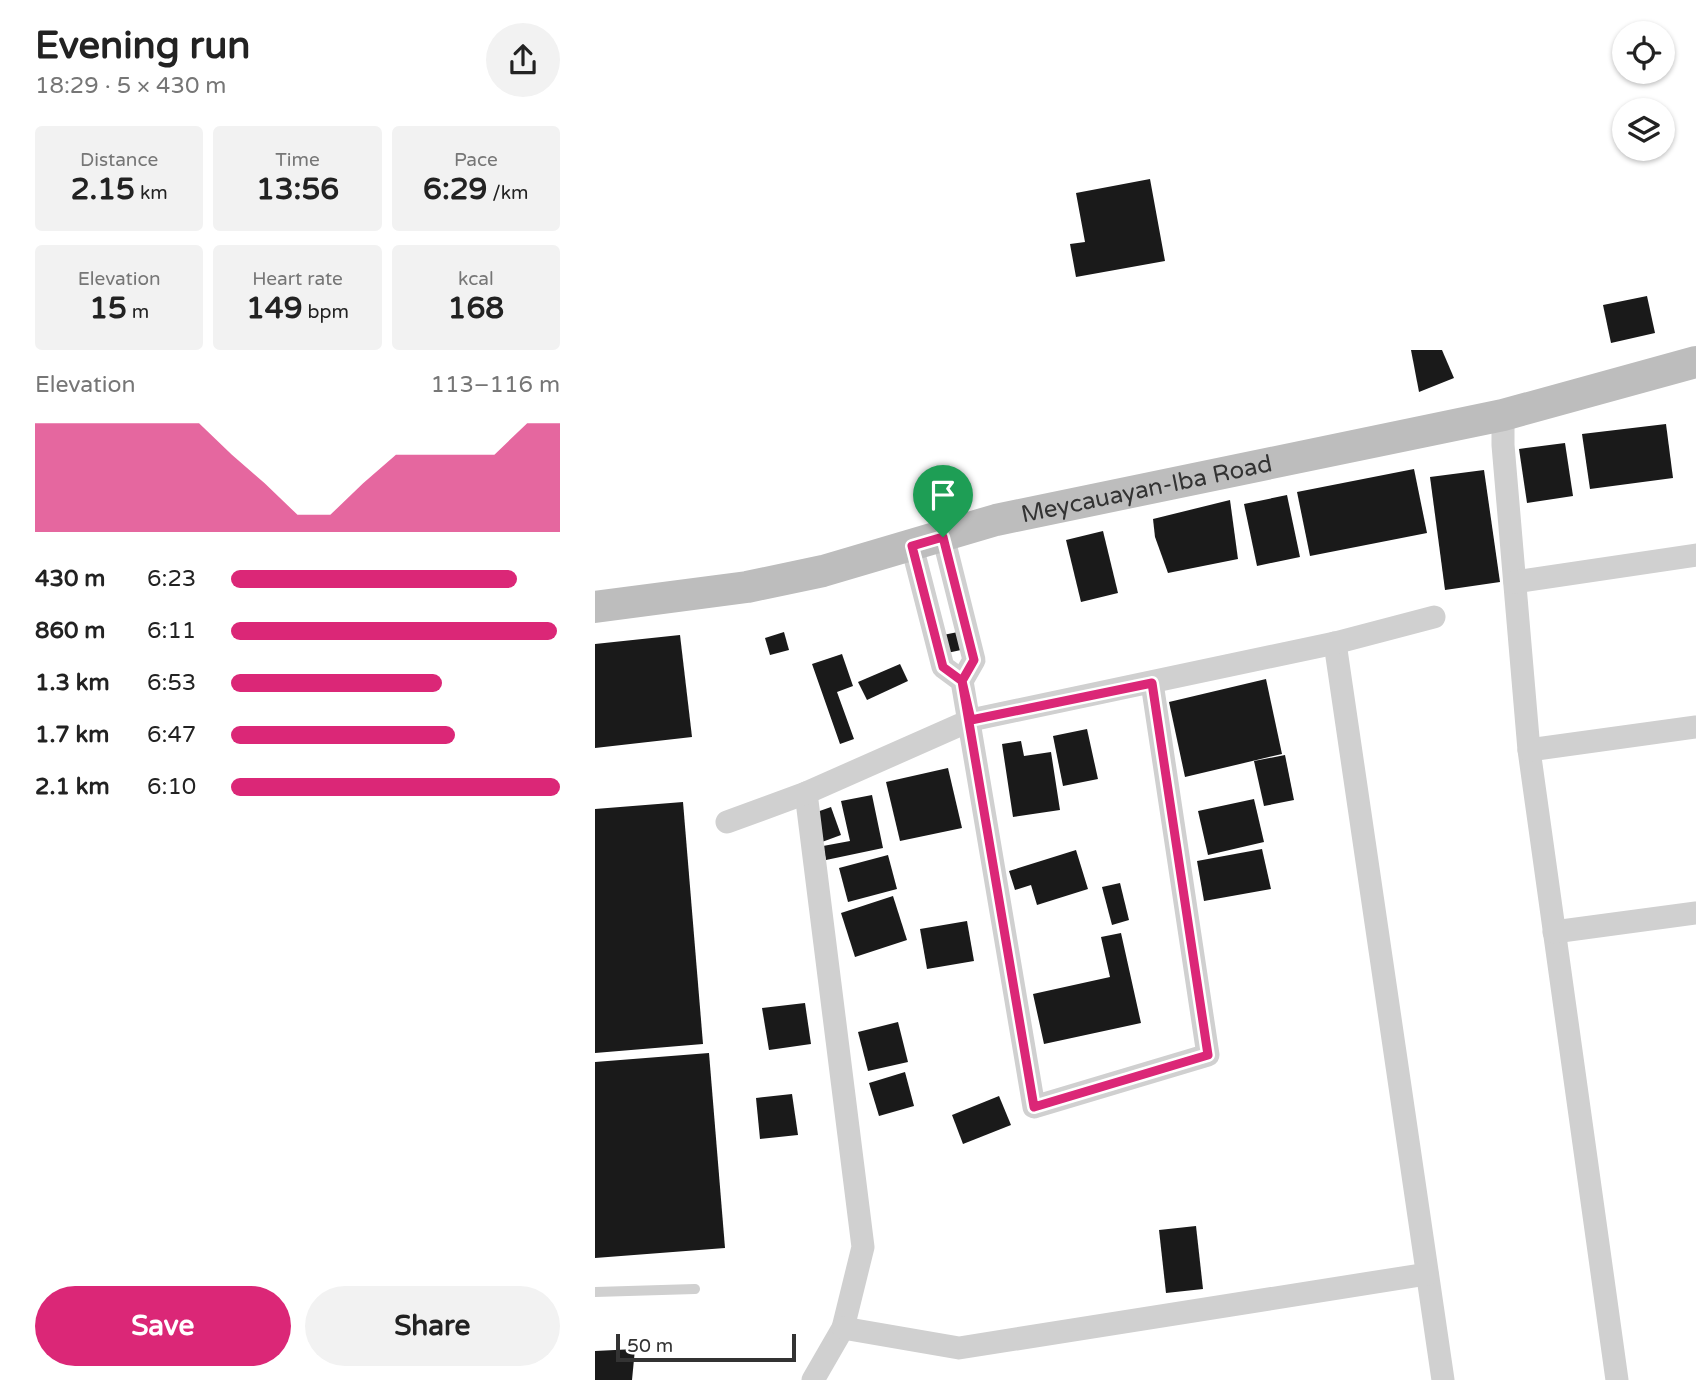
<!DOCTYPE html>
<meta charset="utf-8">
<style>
:root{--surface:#fff;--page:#f2f2f2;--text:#222;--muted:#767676;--accent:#db2777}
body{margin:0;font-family:"Varela Round",sans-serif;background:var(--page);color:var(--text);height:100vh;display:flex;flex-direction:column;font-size:26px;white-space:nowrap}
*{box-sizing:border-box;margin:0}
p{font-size:23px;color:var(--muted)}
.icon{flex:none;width:38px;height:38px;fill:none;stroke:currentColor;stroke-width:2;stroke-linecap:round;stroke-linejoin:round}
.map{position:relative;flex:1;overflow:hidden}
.sheet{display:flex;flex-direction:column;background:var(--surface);width:595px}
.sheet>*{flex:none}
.tools{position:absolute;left:1017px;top:21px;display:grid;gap:14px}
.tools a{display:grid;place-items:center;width:63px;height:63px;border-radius:50%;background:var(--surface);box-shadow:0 2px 5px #0004;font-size:35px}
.scale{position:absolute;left:21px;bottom:18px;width:180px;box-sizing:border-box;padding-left:7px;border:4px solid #333;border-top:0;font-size:19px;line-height:24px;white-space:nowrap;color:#333;-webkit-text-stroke:5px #fff;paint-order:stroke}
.pin{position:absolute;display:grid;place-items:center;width:60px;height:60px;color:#fff;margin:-72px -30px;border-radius:50% 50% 50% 0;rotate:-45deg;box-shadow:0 0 7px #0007}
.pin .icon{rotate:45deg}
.round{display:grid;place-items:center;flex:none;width:74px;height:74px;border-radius:37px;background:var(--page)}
.headline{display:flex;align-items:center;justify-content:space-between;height:119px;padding:0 35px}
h1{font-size:38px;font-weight:700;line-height:52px}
.metrics{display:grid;grid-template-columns:repeat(3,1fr);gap:10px;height:119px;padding:7px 35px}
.metrics div{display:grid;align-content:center;border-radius:7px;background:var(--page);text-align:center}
.metrics b{font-size:30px;font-weight:700}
.metrics small{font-size:19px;font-weight:400}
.metrics p{font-size:19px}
.chart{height:196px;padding:14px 35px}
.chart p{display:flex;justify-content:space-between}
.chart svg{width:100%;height:126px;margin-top:7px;fill:var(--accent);opacity:.7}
.cta{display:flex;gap:14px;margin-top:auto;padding:14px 35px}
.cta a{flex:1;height:80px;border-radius:42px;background:var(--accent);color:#fff;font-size:28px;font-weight:700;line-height:80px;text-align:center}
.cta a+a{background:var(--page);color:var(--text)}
ul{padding:0 35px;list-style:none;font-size:23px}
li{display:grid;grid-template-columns:112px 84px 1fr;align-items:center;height:52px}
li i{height:18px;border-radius:9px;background:var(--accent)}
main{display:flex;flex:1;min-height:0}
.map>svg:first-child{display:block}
</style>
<main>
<section class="sheet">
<div class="headline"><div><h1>Evening run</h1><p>18:29 · 5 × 430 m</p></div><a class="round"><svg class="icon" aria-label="share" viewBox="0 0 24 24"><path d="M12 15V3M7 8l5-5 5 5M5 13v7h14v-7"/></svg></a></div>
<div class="metrics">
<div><p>Distance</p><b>2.15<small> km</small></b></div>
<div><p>Time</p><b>13:56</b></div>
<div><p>Pace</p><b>6:29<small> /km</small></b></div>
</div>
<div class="metrics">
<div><p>Elevation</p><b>15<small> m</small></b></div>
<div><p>Heart rate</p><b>149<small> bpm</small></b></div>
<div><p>kcal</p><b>168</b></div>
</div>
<div class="chart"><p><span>Elevation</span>113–116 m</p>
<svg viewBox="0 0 160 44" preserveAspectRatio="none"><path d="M0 44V6L10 6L20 6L30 6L40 6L50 6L60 17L70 27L80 38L90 38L100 27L110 17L120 17L130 17L140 17L150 6L160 6V44z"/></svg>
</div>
<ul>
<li><b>430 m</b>6:23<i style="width:87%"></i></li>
<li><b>860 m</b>6:11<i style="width:99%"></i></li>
<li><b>1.3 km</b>6:53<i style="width:64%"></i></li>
<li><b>1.7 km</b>6:47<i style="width:68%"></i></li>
<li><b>2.1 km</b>6:10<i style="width:100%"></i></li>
</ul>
<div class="cta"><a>Save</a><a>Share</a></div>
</section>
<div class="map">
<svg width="1101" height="1380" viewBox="0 0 1101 1380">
<rect width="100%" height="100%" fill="#fff"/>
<g fill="#1a1a1a">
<path d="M555,179l15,82 -89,16 -6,-33 15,-2 -9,-49z"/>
<path d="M1052,296l8,37 -44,10 -8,-38z"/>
<path d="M816,350h31l12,28 -35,14z"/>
<path d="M1071,424l7,54 -83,11 -8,-55z"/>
<path d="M970,443l8,53 -46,7 -8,-54z"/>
<path d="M819,469l13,64 -117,23 -13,-64z"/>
<path d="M889,470l16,112 -55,8 -15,-113z"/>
<path d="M692,495l13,62 -43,9 -13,-62z"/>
<path d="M635,500l8,59 -70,14 -13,-36 -2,-18z"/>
<path d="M508,531l15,62 -37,9 -15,-62z"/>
<path d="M189,632l5,18 -19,5 -5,-17z"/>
<path d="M363,632l3,18 -14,3 -4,-18z"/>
<path d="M85,635l12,102 -97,11v-104z"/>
<path d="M247,654l11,32 -16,6 17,47 -14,5 -28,-80z"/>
<path d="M305,664l8,17 -41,19 -9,-18z"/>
<path d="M671,679l16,75 -97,23 -16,-75z"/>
<path d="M492,729l11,50 -35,7 -10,-50z"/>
<path d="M426,741l3,15 27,-4 9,58 -47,7 -11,-73z"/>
<path d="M690,755l9,45 -30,6 -10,-45z"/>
<path d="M353,768l14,60 -62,13 -14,-59z"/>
<path d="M277,795l11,53 -57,12 -3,-14 27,-5 -9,-40z"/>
<path d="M659,799l10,43 -56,13 -10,-44z"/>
<path d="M88,802l20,242 -108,9v-244z"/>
<path d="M236,807l10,28 -19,7 -11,-28z"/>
<path d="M667,849l9,40 -67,12 -7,-40z"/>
<path d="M481,850l12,39 -51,16 -6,-20 -16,5 -6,-19z"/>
<path d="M293,855l9,34 -49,13 -9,-34z"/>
<path d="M525,883l9,37 -17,5 -10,-38z"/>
<path d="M298,896l14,44 -52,17 -14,-44z"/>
<path d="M372,921l7,40 -47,8 -7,-40z"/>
<path d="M526,933l20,90 -97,21 -11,-50 77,-17 -9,-40z"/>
<path d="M210,1003l6,41 -42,6 -7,-42z"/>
<path d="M303,1022l10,40 -40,9 -10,-39z"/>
<path d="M114,1053l16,195 -130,10v-196z"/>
<path d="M310,1072l9,34 -35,10 -10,-33z"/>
<path d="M197,1094l6,41 -38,4 -4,-41z"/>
<path d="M404,1096l12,29 -48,19 -11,-29z"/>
<path d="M601,1226l7,63 -37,4 -7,-63z"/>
<path d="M40,1349l-3,31h-37v-29z"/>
</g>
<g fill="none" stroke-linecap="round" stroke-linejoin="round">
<path stroke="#d0d0d0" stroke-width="10" d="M0,1292l100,-3"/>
<g stroke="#d0d0d0" stroke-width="23">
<path d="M908,415v30l26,305 88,630"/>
<path d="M348,536l31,124 -12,21"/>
<path d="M317,546l31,121 19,14 72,426 174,-52 -56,-372"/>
<path d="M920,582l181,-27"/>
<path d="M740,643l108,737"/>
<path d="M934,750l167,-23"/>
<path d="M211,793l57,454 -20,81 -30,52"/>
<path d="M132,822l79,-29 165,-73 364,-77 99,-26"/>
<path d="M959,932l142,-19"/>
<path d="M248,1328l116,20 468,-74"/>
</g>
<path stroke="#bdbdbd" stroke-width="32" id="s1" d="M0,607l152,-20 76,-16 173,-51 507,-105 193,-53"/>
</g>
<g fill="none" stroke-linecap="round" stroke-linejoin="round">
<defs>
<path id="route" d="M348,537l31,123 -12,21 72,426 174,-52 -56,-372 -181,37 -9,-39 -19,-14 -31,-121 31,-9"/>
</defs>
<use href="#route" stroke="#fff" stroke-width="14"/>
<use href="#route" stroke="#db2777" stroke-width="9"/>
</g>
<g text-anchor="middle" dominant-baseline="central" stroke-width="7" stroke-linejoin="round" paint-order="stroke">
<g font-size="24" fill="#333" stroke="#fff">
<text stroke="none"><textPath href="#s1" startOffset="565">Meycauayan-Iba Road</textPath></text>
</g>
</g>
</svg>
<div class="tools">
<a><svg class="icon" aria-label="locate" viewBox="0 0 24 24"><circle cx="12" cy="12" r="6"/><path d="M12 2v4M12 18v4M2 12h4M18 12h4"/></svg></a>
<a><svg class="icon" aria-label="layers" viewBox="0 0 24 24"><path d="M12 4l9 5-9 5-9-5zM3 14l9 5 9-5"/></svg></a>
</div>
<div class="scale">50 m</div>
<div class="pin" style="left:348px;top:537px;background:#1e9e55"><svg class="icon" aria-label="arrive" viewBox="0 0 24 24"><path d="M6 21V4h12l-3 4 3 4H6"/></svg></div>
</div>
</main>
